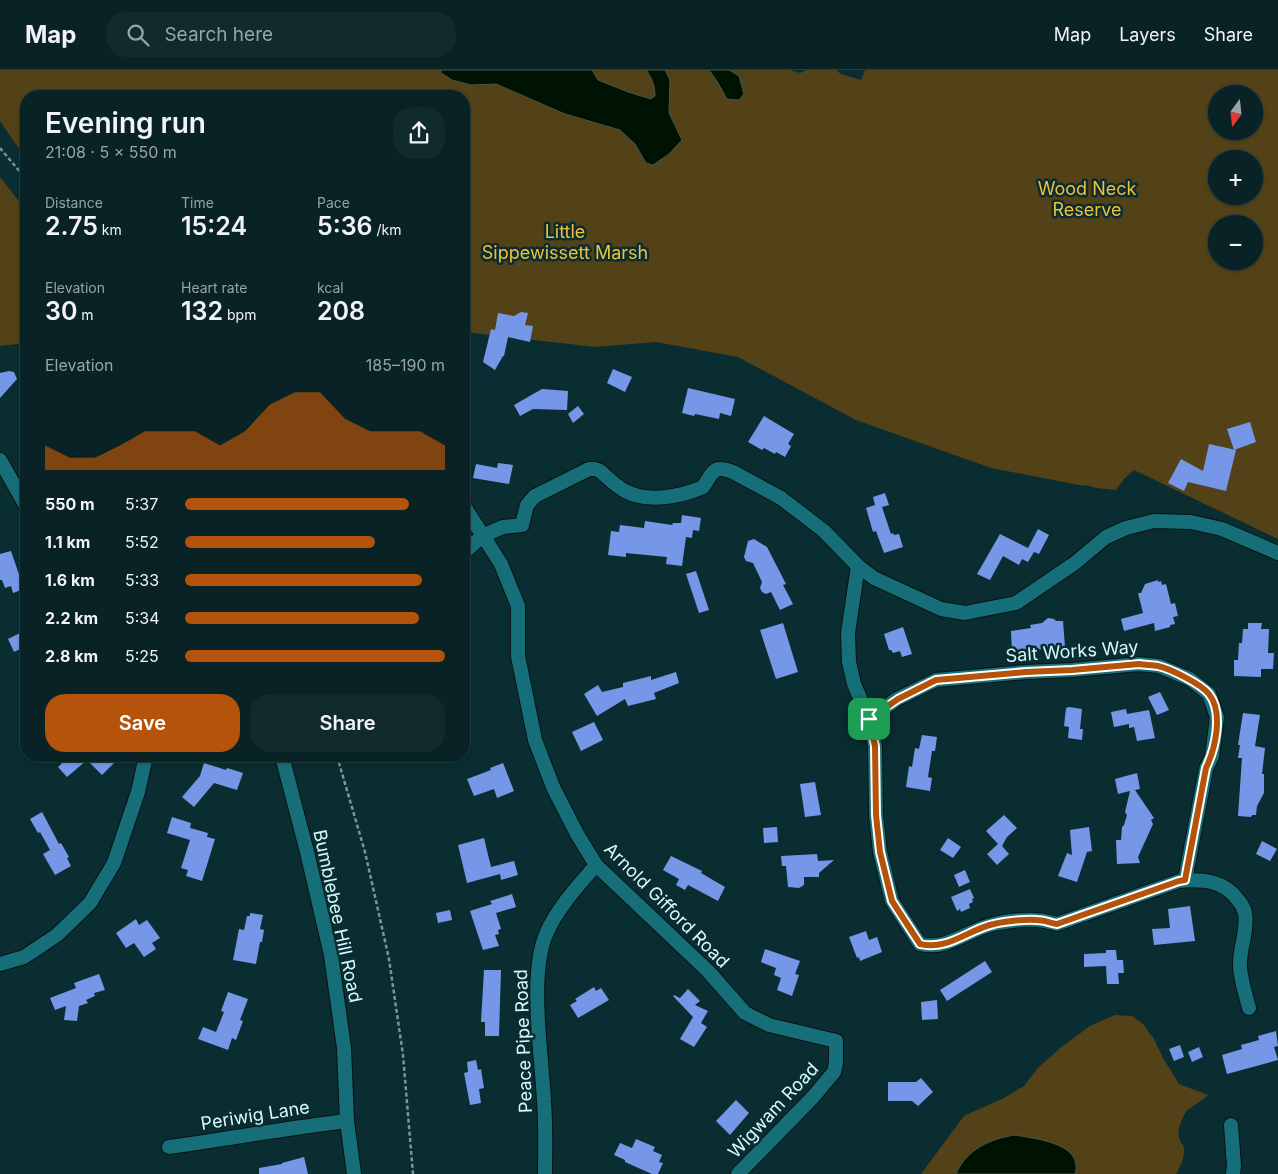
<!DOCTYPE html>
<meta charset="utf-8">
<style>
:root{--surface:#082225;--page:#112a2d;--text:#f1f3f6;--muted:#98a4a7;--line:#293f42;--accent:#b45309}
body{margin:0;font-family:Inter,sans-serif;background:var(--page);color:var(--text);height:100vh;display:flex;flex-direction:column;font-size:19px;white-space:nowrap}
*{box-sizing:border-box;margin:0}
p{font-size:16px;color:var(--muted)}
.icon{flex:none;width:28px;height:28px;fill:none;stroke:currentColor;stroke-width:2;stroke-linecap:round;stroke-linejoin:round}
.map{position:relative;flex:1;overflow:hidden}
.drawer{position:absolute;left:20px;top:20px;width:450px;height:672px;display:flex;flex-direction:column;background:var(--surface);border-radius:20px;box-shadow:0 1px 4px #0004,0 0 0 1px var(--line)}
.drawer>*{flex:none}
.needle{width:32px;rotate:195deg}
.controls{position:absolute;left:1208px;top:15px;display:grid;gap:10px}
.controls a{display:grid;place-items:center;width:55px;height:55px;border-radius:50%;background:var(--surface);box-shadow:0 1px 4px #0004,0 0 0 1px var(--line);font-size:25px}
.pin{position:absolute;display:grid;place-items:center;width:42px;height:42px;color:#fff;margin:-21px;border-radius:10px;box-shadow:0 2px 8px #0006}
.round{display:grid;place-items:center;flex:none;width:52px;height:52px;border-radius:20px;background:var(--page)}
.overview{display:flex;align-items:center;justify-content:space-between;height:85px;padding:0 25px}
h1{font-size:28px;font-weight:600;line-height:38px}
.stats{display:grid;grid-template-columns:repeat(3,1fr);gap:8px;height:85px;padding:5px 25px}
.stats div{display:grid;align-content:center}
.stats b{font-size:25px;font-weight:600}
.stats small{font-size:14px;font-weight:400}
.stats p{font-size:14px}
.chart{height:140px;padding:10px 25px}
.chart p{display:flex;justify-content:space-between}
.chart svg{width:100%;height:90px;margin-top:5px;fill:var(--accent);opacity:.7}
.button{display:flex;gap:10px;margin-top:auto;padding:10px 25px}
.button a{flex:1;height:58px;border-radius:20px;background:var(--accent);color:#fff;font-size:20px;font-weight:600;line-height:58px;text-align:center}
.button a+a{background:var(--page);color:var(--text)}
ul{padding:0 25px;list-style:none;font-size:16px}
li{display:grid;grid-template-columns:80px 60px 1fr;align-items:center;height:38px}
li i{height:12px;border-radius:6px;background:var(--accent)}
header{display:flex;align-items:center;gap:30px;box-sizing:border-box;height:70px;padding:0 25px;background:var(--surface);border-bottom:1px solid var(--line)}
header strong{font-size:24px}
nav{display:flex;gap:28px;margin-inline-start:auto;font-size:18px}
.search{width:350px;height:45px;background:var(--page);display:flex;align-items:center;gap:12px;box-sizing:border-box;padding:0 18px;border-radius:20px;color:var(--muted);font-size:19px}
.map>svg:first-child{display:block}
</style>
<header>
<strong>Map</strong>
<div class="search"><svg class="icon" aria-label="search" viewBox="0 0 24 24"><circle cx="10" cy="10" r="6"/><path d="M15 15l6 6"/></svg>Search here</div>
<nav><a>Map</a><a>Layers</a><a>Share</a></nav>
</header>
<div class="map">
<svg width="1278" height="1104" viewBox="0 0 1278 1104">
<rect width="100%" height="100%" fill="#0a2d31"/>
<g fill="#534118" fill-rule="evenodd">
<path d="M0,0h646l2,3 20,4 -3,-7h43l10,11 9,18 12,1v-24l-10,-6h61l10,3 7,-3h29l5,4 20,6 4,-10h413v469l-144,-69 -10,9 -8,11 -20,-2 -10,-3 -2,1 -93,-18 -135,-48 -118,-63 -82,-15 -61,5 -131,-15v-236h-438v63l-26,-38zM1216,24h38v37h-38zM1216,89h38v37h-38zM1216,154h38v37h-38z"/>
<path d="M0,107l26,33v133l-26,3z"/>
<path d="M1115,945l17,1 11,8 11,15 9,19 16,26 29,11c-6,7 -17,11 -22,17 -4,6 -9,18 -7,26 1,4 4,6 5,10 1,9 -4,19 -8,26h-101l2,-8 -119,5 -2,3h-35l43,-58 40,-18 20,-12 13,-17 23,-21 30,-22z"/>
</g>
<g fill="#001202" stroke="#40584e">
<path d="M441,0h151l6,10 30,12 23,7 4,-3c0,-10 -3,-18 -9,-26h19l5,10 -1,33 13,27 -13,14 -16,11 -7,-2 -11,-19 -15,-14 -55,-16 -69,-30 -25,1 -11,-3 -8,-2 -11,-7z"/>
<path d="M709,0h20l10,6 5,18 -5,6 -12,-1 -10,-18z"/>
<path d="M1015,1065c21,4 69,8 60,39h-119c11,-25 34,-35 59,-39z"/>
</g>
<g fill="#7697e7">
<path d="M521,242l7,1 -3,12 8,1 -3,16 -22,-5 -4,19h-1l-8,14 -12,-8 8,-33 4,1 3,-17 16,3z"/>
<path d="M613,299l19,8 -7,15 -18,-9z"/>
<path d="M9,301l5,1 3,7 -17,19v-25z"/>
<path d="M688,318l47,11 -4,17 -11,-3 -1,6 -24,-5 -1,2 -12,-3z"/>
<path d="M542,319l26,2 -1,19 -34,-1 -13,7 -6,-11z"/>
<path d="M578,336l6,8 -11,9 -5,-9z"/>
<path d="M764,346l30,18 -6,10 3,2 -6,11 -9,-5 -1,2 -11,-6 -2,2 -14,-8z"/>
<path d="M1250,352l6,20 -22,8 -7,-21z"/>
<path d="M1209,374l27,6 -10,41 -38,-9 -4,9 -16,-8 13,-24 22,12z"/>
<path d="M498,393l15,2 -4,19 -36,-6 3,-14 21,4z"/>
<path d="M885,423l4,12 -7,2 9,27 2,-1 1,2 5,-1 4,13 -19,6 -8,-22 -3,1 -7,-24 9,-3 -2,-8z"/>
<path d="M682,445l19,3 -2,13 -6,-1 -1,8 -6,-1 -4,29 -16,-2 1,-7 -41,-4v4l-18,-2 3,-24 8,1 1,-7 24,3 1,-7 27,4 1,-2h8z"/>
<path d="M1038,459l11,6 -10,19 -5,-2 -6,10 -6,-3 -3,6 -16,-9 -13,24 -13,-6 23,-40 28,14z"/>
<path d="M754,469l13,8 19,37 -3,1 10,19 -13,6 -9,-18 -5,2 -4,-2 -2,-4 2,-6 -9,-19 -7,-2 -2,-4 4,-16z"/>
<path d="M11,481l13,38 -11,4 -2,-7 -6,2 -3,-8h-2v-26z"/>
<path d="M696,501l13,39 -10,3 -13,-39z"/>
<path d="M1158,510v2l3,-1 1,4 4,-1 5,20 4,-1 3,13 -5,1 2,7 -5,1v2l-15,4 -1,-8 -30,8 -3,-12 22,-6 -5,-20h3l4,-9z"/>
<path d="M1048,548l6,1 2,2h7l2,26 -53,5 -1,-21 20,-3 -1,-3 12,-2z"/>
<path d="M783,553l15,49 -22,7 -16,-49z"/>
<path d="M1248,553h14l-1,6h8l-1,24h6l-1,16h-12v8l-27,-1v-16h4l1,-17h3l1,-14h5z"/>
<path d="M903,557l9,27 -10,3 -2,-6 -7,2 -2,-3h-2l-5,-16z"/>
<path d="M22,562l4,7v7l-12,6 -6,-13z"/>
<path d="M676,602l3,11 -25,10 2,6 -28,7 -3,-7 -28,17 -13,-22 14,-9 4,7 21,-5v-4l28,-7v4z"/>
<path d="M1160,622l9,18 -12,5 -9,-18z"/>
<path d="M1069,637l13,2 -2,20h3l-1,11 -14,-2 1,-11 -5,-1 2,-18z"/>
<path d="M1126,639l1,5 22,-4 6,28 -18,3 -3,-14 -5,1v-4l-15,3 -3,-15z"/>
<path d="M1243,643l17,2 -5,31 10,2 -3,26h2v19l-7,13 -1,9h-4l-1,2 -13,-1 4,-58h-4l2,-13h-2z"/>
<path d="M594,652l9,18 -22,11 -9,-19z"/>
<path d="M922,665l15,2 -2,14h-3l-4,26 4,1 -2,13 -24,-4 3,-21 3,1 3,-19 4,1z"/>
<path d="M70,686h51l-19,19 -15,-15 -20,17 -9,-10z"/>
<path d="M204,693l22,7 1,-2 16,5 -6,17 -23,-7 -20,24 -12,-10 18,-21z"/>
<path d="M503,693l11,28 -17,7 -3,-9 -20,7 -7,-17 24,-9 -1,-2z"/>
<path d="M1137,703l3,16 -5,1 19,28 -3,2 2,4 -15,33 2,6 -23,1 -1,-24h5l1,-13 2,-2 3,-10 -2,-3 5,-21 -12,3 -3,-15z"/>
<path d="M815,712l6,33 -16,2 -5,-33z"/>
<path d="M42,742l17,32 2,-1 8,14 -2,1 4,8 -16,9 -12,-21 7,-4 -10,-18 -2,1 -8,-14z"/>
<path d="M1004,745l13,13 -10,9 -5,9 7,8 -12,11 -10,-11 11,-10 -12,-13z"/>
<path d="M172,747l19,6 -1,5 18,5 -1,4 8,2 -13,42 -16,-5 2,-6 -7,-2 9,-28 -23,-7z"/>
<path d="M777,757l1,15 -14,1 -1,-15z"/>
<path d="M1089,757l3,24 -5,1 -10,30 -19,-6 9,-23 5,2 -2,-25z"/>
<path d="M484,768l7,29 23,-6 4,14 -17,5 -1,-6 -33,9 -9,-38z"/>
<path d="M948,768l13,9 -8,11 -13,-8z"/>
<path d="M1262,771l15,8 -7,12 -14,-7z"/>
<path d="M817,784l1,7 16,-1 -15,13v4h-15v8l-5,3 -11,-1 -2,-21h-4l-1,-10z"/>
<path d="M671,786l31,15 -1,2 24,14 -7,14 -30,-16 -3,5 -9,-5 3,-6 -16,-9z"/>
<path d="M965,800l5,12 -11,5 -5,-12z"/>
<path d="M970,819l4,9 -2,1 1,3 -4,2 1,4 -9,4 -1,-3 -3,2 -6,-14z"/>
<path d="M512,824l4,13 -20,6 5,16 -3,1 1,4 -4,1 4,11 -16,4 -13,-39 22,-7 -2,-3z"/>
<path d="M1190,836l5,35 -41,4 -2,-16 18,-1 -2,-19z"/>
<path d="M450,840l2,10 -14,3 -2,-10z"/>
<path d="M250,843l13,2 -3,14 4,1 -2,12h-2l-4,22 -23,-4 6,-31 5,1 3,-14h3z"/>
<path d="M136,849l3,6 8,-5 13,18 -8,5 4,6 -12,8 -10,-14 -8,5 -10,-15z"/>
<path d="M866,861l3,9 8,-3 5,15 -22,9 -1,-4 -2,1 -8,-21z"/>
<path d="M765,879l35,12 -5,13 4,1 -7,21 -15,-6 4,-12 -7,-3 2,-7 -15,-6z"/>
<path d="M1106,880h10l1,10h6l1,13h-6l1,11h-12l-1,-18 -22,1v-13l22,-1z"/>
<path d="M985,891l7,11 -45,29 -7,-11z"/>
<path d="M484,900h17l-2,66h-14v-14h-4z"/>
<path d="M99,904l6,16 -11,3 1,3 -9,4 2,3 -9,3 -2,15 -13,-1 2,-14 -11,4 -5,-12 26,-10 -2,-5z"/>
<path d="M594,917l2,4 5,-3 8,12 -31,18 -8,-13 7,-4 -2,-2z"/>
<path d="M688,919l12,12 -5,4 13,6 -7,12 6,4 -13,20 -14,-8 13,-22 -20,-21 1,-1 6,3z"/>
<path d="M228,922l20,7 -8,21 3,1 -7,19 -4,-2 -4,12 -30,-11 5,-12 13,5 8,-20 -3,-1z"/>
<path d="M937,930l1,19 -16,1 -1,-18z"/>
<path d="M1276,961l2,15 -4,1 4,13 -51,14 -5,-19 20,-6 -1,-4 18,-5 -1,-4z"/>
<path d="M1180,975l4,12 -10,4 -5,-12z"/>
<path d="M1199,977l4,10 -11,5 -4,-10z"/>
<path d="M476,990l2,10 3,-1 3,19 -5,1 2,14 -11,2 -6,-32 4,-1 -1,-10z"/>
<path d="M921,1008l12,14 -15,14 -6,-5h-24v-19h28z"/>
<path d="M736,1030l13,13 -19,22 -14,-14z"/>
<path d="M636,1069l19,8 -2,4 9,4 -3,7 4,1 -5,11h-6l-27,-12v-2l-11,-5 6,-12 12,5z"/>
<path d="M304,1087l4,17h-49v-6l23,-4v-1z"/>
</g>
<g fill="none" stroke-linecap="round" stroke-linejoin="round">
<defs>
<g id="minor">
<path d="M0,390l26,46"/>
<path d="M464,436l37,58 17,42v50l17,84 18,47 24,47 19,31 112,106 37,42 24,12 67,16v22l-2,9 -21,25 -75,77"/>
<path d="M464,483l18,-17 21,-9 19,-2 5,-20 8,-9 54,-27h6l5,2c8,7 16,15 25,20 23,12 55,6 78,-4 10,-14 9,-23 30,-15l48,26 43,33 34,35 16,12 67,31 24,4 51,-10 59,-40 31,-26 20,-9 28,-7 37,1 31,7 56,24"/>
<path d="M858,496l-10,67 1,29 5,22 15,35 6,27 1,69 4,37 12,49 28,43c27,7 49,-15 74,-20 13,-3 30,-5 43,-4 7,0 13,3 20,4l122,-43c23,-2 45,-1 59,19 3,3 6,9 7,13 3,17 -5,34 -5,50 -1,12 6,32 9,45"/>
<path d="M869,649l28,-20 39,-19 90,-8 46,-2 67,-6 20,2 31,13 19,15 8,23 -5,39 -6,13 -21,111"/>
<path d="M282,686l25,96 24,103 13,93 3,73 7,53"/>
<path d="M0,894l24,-7 33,-22 33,-32 24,-40 24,-71 8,-36"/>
<path d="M1231,1055l3,41 -1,8"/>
<path d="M169,1077c59,-8 118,-19 178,-26"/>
<path d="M545,1104c0,-24 1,-48 -1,-72 -2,-47 -16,-129 3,-170 11,-25 32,-47 49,-67"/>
</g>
</defs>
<use href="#minor" stroke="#061315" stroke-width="16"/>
<g stroke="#74989d" stroke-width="2.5" stroke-dasharray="4 2.5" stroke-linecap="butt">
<path d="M0,78l26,31"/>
<path d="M337,686l28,96 24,107 14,96 10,119"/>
</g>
<use href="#minor" stroke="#166f78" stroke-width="14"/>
</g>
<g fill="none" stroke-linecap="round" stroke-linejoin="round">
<defs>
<path id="route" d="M1139,594c6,1 13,1 19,2 13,3 43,18 51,28 15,19 6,55 -3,74l-21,112 -6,1 -122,43c-7,-1 -13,-4 -20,-4 -11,-1 -31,1 -43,4 -25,5 -46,27 -74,20l-28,-43 -12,-49 -4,-37 -1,-69 -6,-27 29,-20 38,-19 90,-8 46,-2z"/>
</defs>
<use href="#route" stroke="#fff" stroke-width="10"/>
<use href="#route" stroke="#b45309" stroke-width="6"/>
</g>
<g text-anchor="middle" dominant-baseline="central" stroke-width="5" stroke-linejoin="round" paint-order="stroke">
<g font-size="18" fill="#f4bf39" stroke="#0a2d31">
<text x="1087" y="118">Wood Neck<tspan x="1087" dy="21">Reserve</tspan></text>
<text x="565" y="161">Little<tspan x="565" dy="21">Sippewissett Marsh</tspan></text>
</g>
<g font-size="18" fill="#d4faff" stroke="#0a2d31">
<text transform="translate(1072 581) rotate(-4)">Salt Works Way</text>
<text transform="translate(667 835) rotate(45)">Arnold Gifford Road</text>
<text transform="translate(338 846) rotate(78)">Bumblebee Hill Road</text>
<text transform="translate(523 971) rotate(-92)">Peace Pipe Road</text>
<text transform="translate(773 1040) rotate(-47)">Wigwam Road</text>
<text transform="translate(255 1045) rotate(-9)">Periwig Lane</text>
</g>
</g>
</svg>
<div class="controls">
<a><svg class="needle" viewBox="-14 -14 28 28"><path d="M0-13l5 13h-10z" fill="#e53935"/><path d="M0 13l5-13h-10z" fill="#98a4a7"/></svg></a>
<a>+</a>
<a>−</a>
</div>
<div class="pin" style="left:869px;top:649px;background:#1e9e55"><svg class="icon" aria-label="arrive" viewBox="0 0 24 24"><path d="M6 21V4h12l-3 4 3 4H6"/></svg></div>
<section class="drawer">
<div class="overview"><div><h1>Evening run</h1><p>21:08 · 5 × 550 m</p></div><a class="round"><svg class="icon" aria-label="share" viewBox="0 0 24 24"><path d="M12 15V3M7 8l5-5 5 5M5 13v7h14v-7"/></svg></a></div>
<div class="stats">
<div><p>Distance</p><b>2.75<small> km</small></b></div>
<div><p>Time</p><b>15:24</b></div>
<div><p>Pace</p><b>5:36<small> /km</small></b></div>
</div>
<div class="stats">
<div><p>Elevation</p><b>30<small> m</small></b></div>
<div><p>Heart rate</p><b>132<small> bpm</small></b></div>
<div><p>kcal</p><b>208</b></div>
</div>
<div class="chart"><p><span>Elevation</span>185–190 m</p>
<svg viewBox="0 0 160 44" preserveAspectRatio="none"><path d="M0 44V32L10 38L20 38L30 32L40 25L50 25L60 25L70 32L80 25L90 12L100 6L110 6L120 19L130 25L140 25L150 25L160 32V44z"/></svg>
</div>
<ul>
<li><b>550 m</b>5:37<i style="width:86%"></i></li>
<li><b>1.1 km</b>5:52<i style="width:73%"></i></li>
<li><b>1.6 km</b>5:33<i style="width:91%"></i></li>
<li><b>2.2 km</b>5:34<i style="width:90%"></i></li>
<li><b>2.8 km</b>5:25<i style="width:100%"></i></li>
</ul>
<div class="button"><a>Save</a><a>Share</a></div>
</section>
</div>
